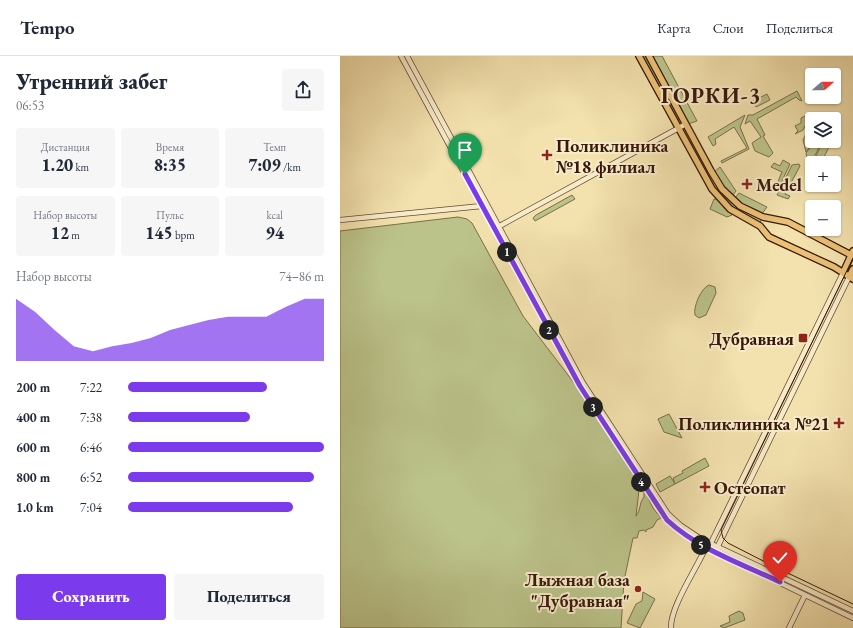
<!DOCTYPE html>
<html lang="ru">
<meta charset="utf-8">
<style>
:root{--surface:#fff;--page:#f6f6f7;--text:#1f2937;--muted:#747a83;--line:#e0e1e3;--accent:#7c3aed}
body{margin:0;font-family:"EB Garamond",serif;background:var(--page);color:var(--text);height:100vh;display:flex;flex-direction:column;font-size:15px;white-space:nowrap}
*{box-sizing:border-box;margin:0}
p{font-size:13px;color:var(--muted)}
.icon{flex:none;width:22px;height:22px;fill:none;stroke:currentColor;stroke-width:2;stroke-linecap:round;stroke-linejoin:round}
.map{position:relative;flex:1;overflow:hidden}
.panel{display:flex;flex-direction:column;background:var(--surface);width:340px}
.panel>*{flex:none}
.needle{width:26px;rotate:70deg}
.tools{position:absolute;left:465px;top:12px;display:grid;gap:8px}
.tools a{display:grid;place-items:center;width:36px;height:36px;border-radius:4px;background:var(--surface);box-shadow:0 1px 3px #0004;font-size:20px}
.pin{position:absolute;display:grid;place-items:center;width:34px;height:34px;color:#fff;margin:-41px -17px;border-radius:50% 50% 50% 0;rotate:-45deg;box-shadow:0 0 4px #0007}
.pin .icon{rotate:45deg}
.km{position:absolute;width:20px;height:20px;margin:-10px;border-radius:50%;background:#222;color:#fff;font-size:11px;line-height:20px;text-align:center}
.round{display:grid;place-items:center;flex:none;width:42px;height:42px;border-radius:4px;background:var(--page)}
.summary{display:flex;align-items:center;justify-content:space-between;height:68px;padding:0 16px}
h1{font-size:22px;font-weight:800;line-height:30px}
.figures{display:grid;grid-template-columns:repeat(3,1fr);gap:6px;height:68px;padding:4px 16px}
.figures div{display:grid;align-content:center;border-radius:4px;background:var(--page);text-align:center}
.figures b{font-size:17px;font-weight:800}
.figures small{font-size:11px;font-weight:400}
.figures p{font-size:11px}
.chart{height:112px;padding:8px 16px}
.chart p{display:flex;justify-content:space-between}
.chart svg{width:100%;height:72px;margin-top:4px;fill:var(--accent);opacity:.7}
.primary-button{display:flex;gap:8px;margin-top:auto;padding:8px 16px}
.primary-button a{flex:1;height:46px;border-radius:4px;background:var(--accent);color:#fff;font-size:16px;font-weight:800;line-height:46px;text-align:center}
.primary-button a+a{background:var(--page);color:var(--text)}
ul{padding:0 16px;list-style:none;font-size:13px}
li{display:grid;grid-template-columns:64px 48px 1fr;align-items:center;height:30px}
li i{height:10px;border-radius:5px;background:var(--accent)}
header{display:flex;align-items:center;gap:24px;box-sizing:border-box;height:56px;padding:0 20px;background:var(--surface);border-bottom:1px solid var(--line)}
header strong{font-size:19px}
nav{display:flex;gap:22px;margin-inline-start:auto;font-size:14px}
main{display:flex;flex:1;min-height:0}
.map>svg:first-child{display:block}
</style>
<header>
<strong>Tempo</strong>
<nav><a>Карта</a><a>Слои</a><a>Поделиться</a></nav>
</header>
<main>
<section class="panel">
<div class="summary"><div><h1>Утренний забег</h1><p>06:53</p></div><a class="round"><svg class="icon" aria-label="share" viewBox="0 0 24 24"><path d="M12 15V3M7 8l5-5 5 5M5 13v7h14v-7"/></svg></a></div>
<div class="figures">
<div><p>Дистанция</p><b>1.20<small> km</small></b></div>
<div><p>Время</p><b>8:35</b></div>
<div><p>Темп</p><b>7:09<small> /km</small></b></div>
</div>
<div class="figures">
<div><p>Набор высоты</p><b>12<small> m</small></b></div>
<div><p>Пульс</p><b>145<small> bpm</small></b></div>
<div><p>kcal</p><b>94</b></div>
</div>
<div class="chart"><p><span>Набор высоты</span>74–86 m</p>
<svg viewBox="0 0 160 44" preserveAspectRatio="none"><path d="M0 44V6L10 14L20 25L30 35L40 38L50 35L60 33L70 30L80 25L90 22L100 19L110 17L120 17L130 17L140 11L150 6L160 6V44z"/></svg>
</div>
<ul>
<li><b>200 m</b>7:22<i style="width:71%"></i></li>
<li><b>400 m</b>7:38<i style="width:62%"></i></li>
<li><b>600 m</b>6:46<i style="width:100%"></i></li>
<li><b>800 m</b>6:52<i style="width:95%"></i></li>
<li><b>1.0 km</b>7:04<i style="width:84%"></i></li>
</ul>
<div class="primary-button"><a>Сохранить</a><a>Поделиться</a></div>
</section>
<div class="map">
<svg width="513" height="572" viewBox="0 0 513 572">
<rect width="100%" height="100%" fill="#f3e2ae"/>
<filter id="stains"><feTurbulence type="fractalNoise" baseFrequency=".005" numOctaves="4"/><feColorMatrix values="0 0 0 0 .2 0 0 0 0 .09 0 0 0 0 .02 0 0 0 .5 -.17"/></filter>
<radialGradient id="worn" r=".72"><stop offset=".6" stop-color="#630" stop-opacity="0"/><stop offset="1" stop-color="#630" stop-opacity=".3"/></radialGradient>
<g fill="#bbc38a" stroke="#7a6e4a">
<path d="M302,0h5l33,62 -1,1 -3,1z"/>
<path d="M311,0h11l35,65 -9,3z"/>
<path d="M457,35l5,10 -3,-1 -3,-3 -39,22 8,16 -2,1 10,17 -4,4 -14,-6 -3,-8 9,-6 -11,-16 -5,3 3,-9h5z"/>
<path d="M427,38l3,6 -14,7 -3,-6z"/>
<path d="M405,59l-5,12 9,22 -27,14 -1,-2 26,-13 -13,-21 -19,12 1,5 -3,2 -5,-9z"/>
<path d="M465,60l3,4 -5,10 -8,4 3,-3 -3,-5 6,-3v-5z"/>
<path d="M472,67v18h2l-8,11 -3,-12z"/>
<path d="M353,85l27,49 7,8 8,6 27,14 -2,5 -30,-17 -14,-15 -27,-48z"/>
<path d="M475,85h7l-13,27 -3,-15z"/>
<path d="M483,85h9l-11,22h-8z"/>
<path d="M443,104l7,4 -10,21 -1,-2 -2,1 5,-12 -11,-5 3,-4 6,3z"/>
<path d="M459,108l1,2 -15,28 5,2 -2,3 -11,-4 15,-30z"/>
<path d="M380,111l16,24 -3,4h-2l-8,-7 -9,-16z"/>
<path d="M399,137l28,14 -5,7 -21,-10 -6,-6z"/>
<path d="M232,139l3,4 -40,22 -2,-3 3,-3z"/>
<path d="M374,143h3l15,16 -5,2 -17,-8z"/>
<path d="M118,161l9,2 5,4 51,93 61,80 54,86 1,8 -3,26c5,-6 3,-13 8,-19v-8l9,19 8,10 -4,2 -4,7 -7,3v2l-2,-2 -5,1 -2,7h-4l-9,43 -3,47h-281v-397z"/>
<path d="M369,229l6,2 1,6 -10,22 -7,3 -4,-3c-2,-8 6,-27 14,-30z"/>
<path d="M329,358l13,24 -18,-6 -6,-13z"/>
<path d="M365,402l4,8 -34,18 -2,-6 10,-5 -1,-2z"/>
<path d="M330,420l5,8 -15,8 -4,-8z"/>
<path d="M303,536l12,7 -15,29 -13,-5 9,-19 6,-3z"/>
<path d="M399,555l4,2 2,7 -21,8 -4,-2 10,-4 -1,-6z"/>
</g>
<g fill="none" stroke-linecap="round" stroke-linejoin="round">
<defs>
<g id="minor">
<path d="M61,0l179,330 87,134 20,16 14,9 152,73"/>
<path d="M67,0l176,327 85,131 12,11 21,14 152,72"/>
<path d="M0,164l142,-14"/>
<path d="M156,172l190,-104"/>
<path d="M370,489l133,-272"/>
<path d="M377,492l132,-271"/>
<path d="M331,572c-1,-21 26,-60 35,-81"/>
<path d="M449,572l16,-33"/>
</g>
<g id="major">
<path d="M299,0l73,133 18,20 30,17 9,11 65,30 19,12"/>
<path d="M309,0l62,115 11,18 18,17 23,11 25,5 65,34"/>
<path d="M503,217l10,-22"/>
<path d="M509,221l4,-8"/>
</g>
</defs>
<use href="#minor" stroke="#684a33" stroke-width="6"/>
<use href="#major" stroke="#39180a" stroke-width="8"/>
<use href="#minor" stroke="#f7ecca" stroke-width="4.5"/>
<use href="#major" stroke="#eac177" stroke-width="5.5"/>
<path stroke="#39180a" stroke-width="1" d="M513,202l-132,272 2,8 5,5 47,24 78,37"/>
</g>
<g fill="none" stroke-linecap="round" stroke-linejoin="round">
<defs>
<path id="route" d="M125,118l115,212 87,134c31,29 75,44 113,62"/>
</defs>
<use href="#route" stroke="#fff" stroke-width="8"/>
<use href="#route" stroke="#7c3aed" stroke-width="5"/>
</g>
<g fill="#8f2418" stroke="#f7ecca" stroke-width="1.5">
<path d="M205 93h4v4h4v4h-4v4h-4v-4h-4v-4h4z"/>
<path d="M405 122h4v4h4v4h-4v4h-4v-4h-4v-4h4z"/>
<rect x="458" y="277" width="10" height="10" rx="2"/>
<path d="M497 361h4v4h4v4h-4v4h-4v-4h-4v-4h4z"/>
<path d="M363 425h4v4h4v4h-4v4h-4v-4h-4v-4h4z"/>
<circle cx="298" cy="533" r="4"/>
</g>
<g text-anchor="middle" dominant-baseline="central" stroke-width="4" stroke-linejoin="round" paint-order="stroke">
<g font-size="18" font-weight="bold" fill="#39180a" stroke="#f7ecca" text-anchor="start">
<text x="216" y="89">Поликлиника<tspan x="216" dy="21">№18 филиал</tspan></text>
<text x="416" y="128">Medel</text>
<text x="454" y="282" text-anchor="end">Дубравная</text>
<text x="490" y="367" text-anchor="end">Поликлиника №21</text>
<text x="374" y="431">Остеопат</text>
<text x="290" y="523" text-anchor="end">Лыжная база<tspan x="290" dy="21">"Дубравная"</tspan></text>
</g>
<g font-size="22" font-weight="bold" letter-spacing="1" fill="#39180a" stroke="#f7ecca">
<text x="371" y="39">ГОРКИ-3</text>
</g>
</g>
<rect width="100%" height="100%" filter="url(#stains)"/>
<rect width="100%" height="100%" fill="url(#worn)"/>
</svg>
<div class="tools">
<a><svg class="needle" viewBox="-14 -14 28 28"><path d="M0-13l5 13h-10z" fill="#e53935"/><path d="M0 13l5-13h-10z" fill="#747a83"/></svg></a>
<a><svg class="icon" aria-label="layers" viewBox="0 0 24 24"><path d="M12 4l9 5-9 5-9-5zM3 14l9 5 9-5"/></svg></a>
<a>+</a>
<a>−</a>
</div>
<div class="pin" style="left:125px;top:118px;background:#1e9e55"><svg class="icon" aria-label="arrive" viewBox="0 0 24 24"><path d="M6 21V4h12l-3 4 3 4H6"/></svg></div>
<div class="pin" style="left:440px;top:526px;background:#d93025"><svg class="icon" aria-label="check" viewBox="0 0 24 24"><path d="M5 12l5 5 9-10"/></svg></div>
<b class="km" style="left:167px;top:196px">1</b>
<b class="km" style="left:209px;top:274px">2</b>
<b class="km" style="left:253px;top:351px">3</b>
<b class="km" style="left:301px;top:426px">4</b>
<b class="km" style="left:361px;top:489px">5</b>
</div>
</main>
